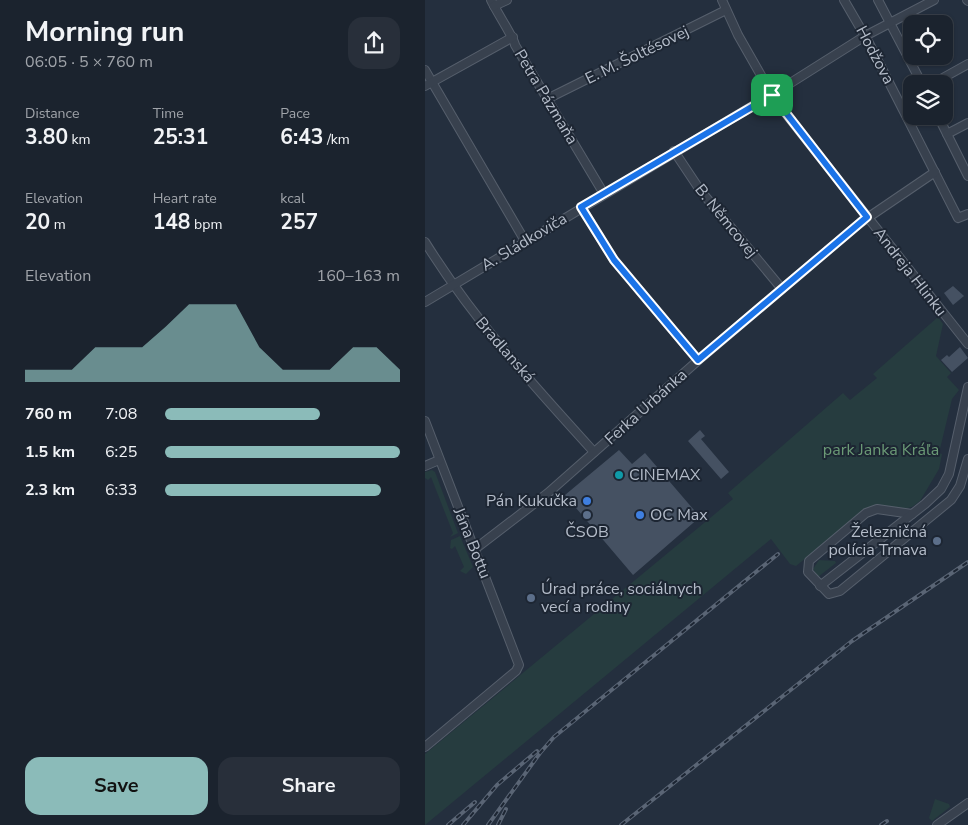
<!DOCTYPE html>
<meta charset="utf-8">
<style>
:root{--surface:#1b232e;--page:#282f3a;--text:#f1f3f6;--muted:#a0a4aa;--line:#39404a;--accent:#8bbbb9}
body{margin:0;font-family:"Nunito Sans",sans-serif;background:var(--page);color:var(--text);height:100vh;display:flex;flex-direction:column;font-size:19px;white-space:nowrap}
*{box-sizing:border-box;margin:0}
p{font-size:16px;color:var(--muted)}
.icon{flex:none;width:28px;height:28px;fill:none;stroke:currentColor;stroke-width:2;stroke-linecap:round;stroke-linejoin:round}
.map{position:relative;flex:1;overflow:hidden}
.panel{display:flex;flex-direction:column;background:var(--surface);width:425px}
.panel>*{flex:none}
.controls{position:absolute;left:478px;top:15px;display:grid;gap:10px}
.controls a{display:grid;place-items:center;width:50px;height:50px;border-radius:10px;background:var(--surface);box-shadow:0 1px 4px #0004,0 0 0 1px var(--line);font-size:25px}
.pin{position:absolute;display:grid;place-items:center;width:42px;height:42px;color:#fff;margin:-21px;border-radius:10px;box-shadow:0 2px 8px #0006}
.round{display:grid;place-items:center;flex:none;width:52px;height:52px;border-radius:15px;background:var(--page)}
.summary{display:flex;align-items:center;justify-content:space-between;height:85px;padding:0 25px}
h1{font-size:28px;font-weight:700;line-height:38px}
.figures{display:grid;grid-template-columns:repeat(3,1fr);gap:8px;height:85px;padding:5px 25px}
.figures div{display:grid;align-content:center}
.figures b{font-size:21px;font-weight:700}
.figures small{font-size:14px;font-weight:400}
.figures p{font-size:14px}
.chart{height:140px;padding:10px 25px}
.chart p{display:flex;justify-content:space-between}
.chart svg{width:100%;height:90px;margin-top:5px;fill:var(--accent);opacity:.7}
.action{display:flex;gap:10px;margin-top:auto;padding:10px 25px}
.action a{flex:1;height:58px;border-radius:15px;background:var(--accent);color:#111;font-size:20px;font-weight:700;line-height:58px;text-align:center}
.action a+a{background:var(--page);color:var(--text)}
ul{padding:0 25px;list-style:none;font-size:16px}
li{display:grid;grid-template-columns:80px 60px 1fr;align-items:center;height:38px}
li i{height:12px;border-radius:6px;background:var(--accent)}
main{display:flex;flex:1;min-height:0}
.map>svg:first-child{display:block}
</style>
<main>
<section class="panel">
<div class="summary"><div><h1>Morning run</h1><p>06:05 · 5 × 760 m</p></div><a class="round"><svg class="icon" aria-label="share" viewBox="0 0 24 24"><path d="M12 15V3M7 8l5-5 5 5M5 13v7h14v-7"/></svg></a></div>
<div class="figures">
<div><p>Distance</p><b>3.80<small> km</small></b></div>
<div><p>Time</p><b>25:31</b></div>
<div><p>Pace</p><b>6:43<small> /km</small></b></div>
</div>
<div class="figures">
<div><p>Elevation</p><b>20<small> m</small></b></div>
<div><p>Heart rate</p><b>148<small> bpm</small></b></div>
<div><p>kcal</p><b>257</b></div>
</div>
<div class="chart"><p><span>Elevation</span>160–163 m</p>
<svg viewBox="0 0 160 44" preserveAspectRatio="none"><path d="M0 44V38L10 38L20 38L30 27L40 27L50 27L60 17L70 6L80 6L90 6L100 27L110 38L120 38L130 38L140 27L150 27L160 38V44z"/></svg>
</div>
<ul>
<li><b>760 m</b>7:08<i style="width:66%"></i></li>
<li><b>1.5 km</b>6:25<i style="width:100%"></i></li>
<li><b>2.3 km</b>6:33<i style="width:92%"></i></li>
</ul>
<div class="action"><a>Save</a><a>Share</a></div>
</section>
<div class="map">
<svg width="543" height="825" viewBox="0 0 543 825">
<rect width="100%" height="100%" fill="#242f3e"/>
<g fill="#263c3f">
<path d="M513,317l5,7 -7,32 15,17 -4,4 12,13 -7,9 -13,54 3,1 -3,15 -19,32 -8,6 -12,3h-34l-70,56 -6,-2 -19,-25 -346,286v-71l308,-255 -5,-6 115,-100 7,7 27,-22 -4,-4z"/>
<path d="M7,470l3,2 23,61 -8,4 3,-4 -22,-56 -3,3 -3,-2v-6z"/>
<path d="M35,536l13,31 -7,7 -6,-3 4,-4 -9,-21 -3,3 -2,-1 1,-8z"/>
<path d="M394,560l16,1 1,2 -18,14 -5,-8z"/>
<path d="M510,799l14,5 1,3 -18,14 -3,-3z"/>
</g>
<g fill="#455162">
<path d="M528,286l11,10 -11,9 -9,-12z"/>
<path d="M535,347l8,11 -16,14 -11,-12 6,-5 2,2z"/>
<path d="M275,430l5,6 -4,3 28,33 -8,7 -33,-38z"/>
<path d="M194,450l13,14 13,-11 55,64 -67,58 -68,-80z"/>
</g>
<g fill="none" stroke-linecap="round" stroke-linejoin="round">
<defs>
<g id="minor">
<path d="M66,0c5,11 23,38 24,45l89,149"/>
<path d="M297,0l16,35 37,65 193,244"/>
<path d="M419,0l25,43 89,175 10,-4"/>
<path d="M453,0l44,84"/>
<path d="M542,0l1,1"/>
<path d="M69,6l13,-6"/>
<path d="M0,70l100,171"/>
<path d="M507,84l36,-20"/>
<path d="M0,86l88,-49"/>
<path d="M122,99l179,-89"/>
<path d="M513,116l30,60"/>
<path d="M522,134l21,-11"/>
<path d="M249,151l26,39 82,99"/>
<path d="M156,207l33,53 84,100"/>
<path d="M0,242c48,77 108,143 169,210"/>
<path d="M0,302l356,-213 84,-53 69,-36"/>
<path d="M0,421l94,244 -3,6 -91,76"/>
<path d="M0,466l14,-6"/>
<path d="M487,514l-35,-5 -11,4 -57,48 -1,11 21,22 11,-3 111,-91 9,-14 8,-27"/>
<path d="M50,549l73,-56 154,-136 158,-134 75,-51"/>
<path d="M395,586l105,-82 16,-15 8,-15 19,-87"/>
<path d="M512,825l31,-22"/>
</g>
</defs>
<use href="#minor" stroke="#565f6c" stroke-width="10"/>
<use href="#minor" stroke="#38414e" stroke-width="8"/>
<defs>
<g id="rail">
<path d="M23,825l27,-23"/>
<path d="M38,825l34,-40 40,-34"/>
<path d="M63,825l52,-72 14,-16 224,-183"/>
<path d="M73,825l8,-16"/>
<path d="M196,825l231,-184 116,-79"/>
<path d="M456,825l6,-4"/>
</g>
</defs>
<use href="#rail" stroke="#5a6575" stroke-width="4"/>
<use href="#rail" stroke="#1d2633" stroke-width="2" stroke-dasharray="5.5" stroke-linecap="butt"/>
</g>
<g fill="none" stroke-linecap="round" stroke-linejoin="round">
<defs>
<path id="route" d="M347,95l95,122 -169,143 -84,-100 -33,-53z"/>
</defs>
<use href="#route" stroke="#fff" stroke-width="10"/>
<use href="#route" stroke="#1a73e8" stroke-width="6"/>
</g>
<circle fill="#0f9aa8" stroke="#1d2633" stroke-width="2" cx="194" cy="475" r="5"/>
<g fill="#3f7fe0" stroke="#1d2633" stroke-width="2">
<circle cx="162" cy="501" r="5"/>
<circle cx="215" cy="515" r="5"/>
</g>
<g fill="#5c6f8a" stroke="#1d2633" stroke-width="2">
<circle cx="162" cy="515" r="5"/>
<circle cx="512" cy="541" r="5"/>
<circle cx="106" cy="598" r="5"/>
</g>
<g text-anchor="middle" dominant-baseline="central" stroke-width="4" stroke-linejoin="round" paint-order="stroke">
<g font-size="16" fill="#b4bcc9" stroke="#1d2633">
<text transform="translate(212 55) rotate(-26)">E. M. Šoltésovej</text>
<text transform="translate(450 55) rotate(62)">Hodžova</text>
<text transform="translate(121 97) rotate(59)">Petra Pázmaňa</text>
<text transform="translate(301 221) rotate(51)">B. Němcovej</text>
<text transform="translate(99 242) rotate(-31)">A. Sládkoviča</text>
<text transform="translate(485 272) rotate(52)">Andreja Hlinku</text>
<text transform="translate(80 350) rotate(49)">Bradlanská</text>
<text transform="translate(221 407) rotate(-42)">Ferka Urbánka</text>
<text transform="translate(47 543) rotate(68)">Jána Bottu</text>
</g>
<g font-size="16" fill="#6b9a76" stroke="#1d2633">
<text x="456" y="450">park Janka Kráľa</text>
</g>
<g font-size="16" fill="#b4bcc9" stroke="#1d2633" text-anchor="start">
<text x="204" y="475">CINEMAX</text>
<text x="152" y="501" text-anchor="end">Pán Kukučka</text>
<text x="225" y="515">OC Max</text>
<text x="162" y="532" text-anchor="middle">ČSOB</text>
<text x="502" y="532" text-anchor="end">Železničná<tspan x="502" dy="18">polícia Trnava</tspan></text>
<text x="116" y="589">Úrad práce, sociálnych<tspan x="116" dy="18">vecí a rodiny</tspan></text>
</g>
</g>
</svg>
<div class="controls">
<a><svg class="icon" aria-label="locate" viewBox="0 0 24 24"><circle cx="12" cy="12" r="6"/><path d="M12 2v4M12 18v4M2 12h4M18 12h4"/></svg></a>
<a><svg class="icon" aria-label="layers" viewBox="0 0 24 24"><path d="M12 4l9 5-9 5-9-5zM3 14l9 5 9-5"/></svg></a>
</div>
<div class="pin" style="left:347px;top:95px;background:#1e9e55"><svg class="icon" aria-label="arrive" viewBox="0 0 24 24"><path d="M6 21V4h12l-3 4 3 4H6"/></svg></div>
</div>
</main>
